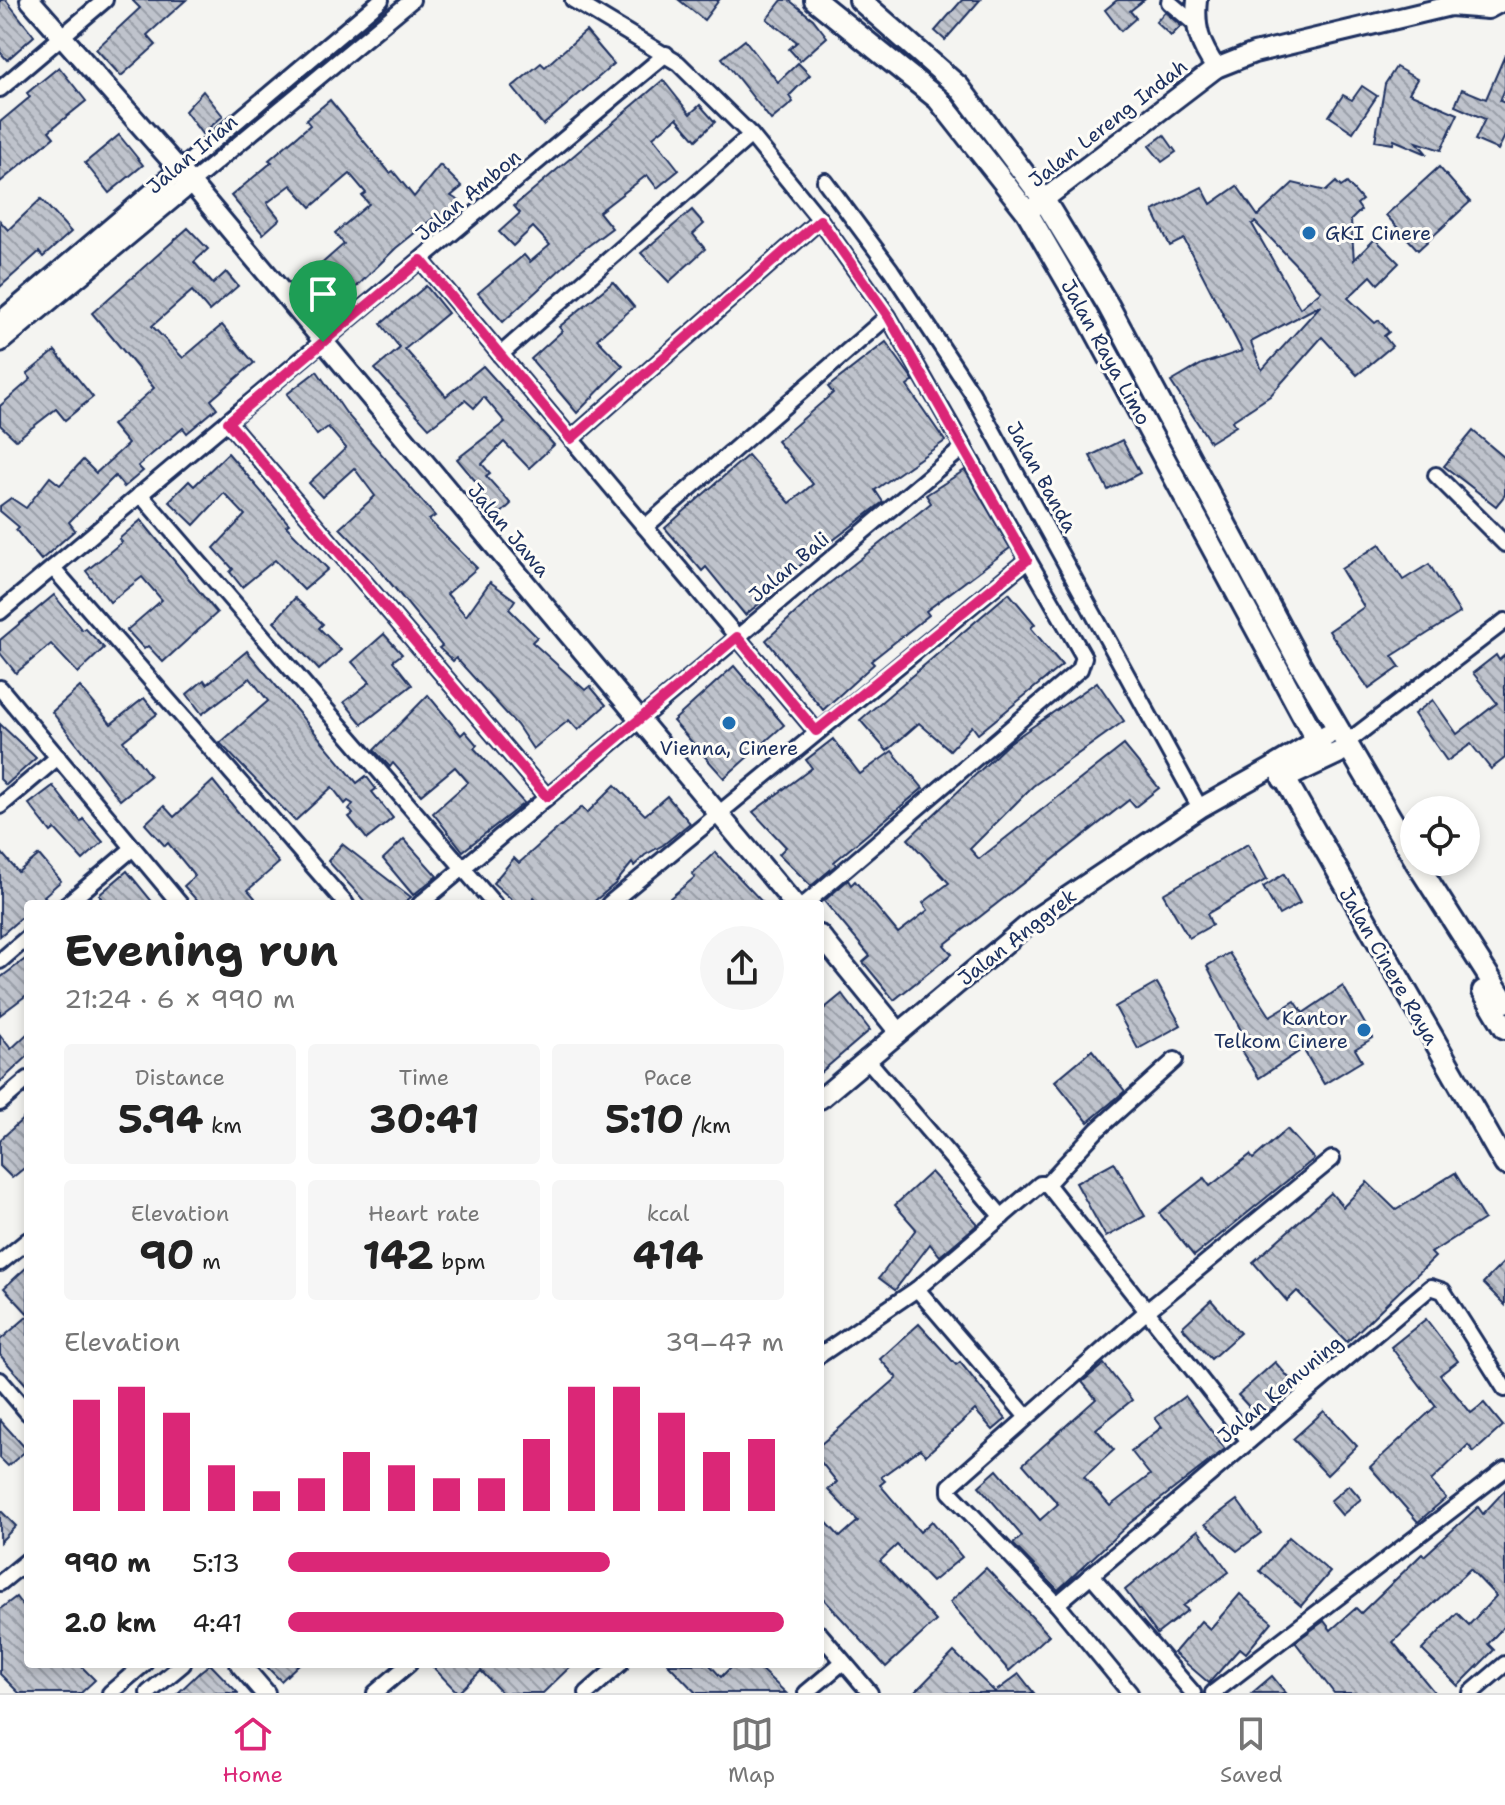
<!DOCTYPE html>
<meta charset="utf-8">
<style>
:root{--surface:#fff;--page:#f6f6f6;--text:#222;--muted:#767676;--line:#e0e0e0;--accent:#db2777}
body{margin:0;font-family:"Shantell Sans",sans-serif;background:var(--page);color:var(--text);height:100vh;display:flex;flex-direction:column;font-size:30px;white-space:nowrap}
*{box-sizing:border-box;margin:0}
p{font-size:26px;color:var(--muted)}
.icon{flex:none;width:44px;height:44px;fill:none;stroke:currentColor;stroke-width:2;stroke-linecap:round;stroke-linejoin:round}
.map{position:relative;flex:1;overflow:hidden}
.drawer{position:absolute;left:24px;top:900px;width:800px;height:768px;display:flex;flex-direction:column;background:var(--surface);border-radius:8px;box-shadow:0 4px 12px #0003}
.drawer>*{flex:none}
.fabs{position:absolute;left:1400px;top:796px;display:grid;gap:16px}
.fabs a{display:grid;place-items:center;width:80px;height:80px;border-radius:50%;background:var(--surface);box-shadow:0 4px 12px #0003;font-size:40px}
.pin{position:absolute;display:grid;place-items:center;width:68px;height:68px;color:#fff;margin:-82px -34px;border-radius:50% 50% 50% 0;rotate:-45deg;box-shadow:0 0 8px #0007}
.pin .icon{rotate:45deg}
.round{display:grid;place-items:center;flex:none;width:84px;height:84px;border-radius:42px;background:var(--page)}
.headline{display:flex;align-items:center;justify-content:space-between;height:136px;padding:0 40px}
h1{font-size:44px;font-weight:700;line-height:60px}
.figures{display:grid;grid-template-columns:repeat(3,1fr);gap:12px;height:136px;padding:8px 40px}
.figures div{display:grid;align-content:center;border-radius:8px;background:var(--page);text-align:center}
.figures b{font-size:40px;font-weight:700}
.figures small{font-size:22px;font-weight:400}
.figures p{font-size:22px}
.chart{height:224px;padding:16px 40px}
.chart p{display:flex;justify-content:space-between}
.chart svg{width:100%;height:144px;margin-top:8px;stroke:var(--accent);stroke-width:6}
ul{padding:0 40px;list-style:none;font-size:26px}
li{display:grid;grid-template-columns:128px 96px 1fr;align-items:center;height:60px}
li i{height:20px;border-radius:10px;background:var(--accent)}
.tabs{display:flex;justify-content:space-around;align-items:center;height:112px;border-top:2px solid var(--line);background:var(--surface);font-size:22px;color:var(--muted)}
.tabs a{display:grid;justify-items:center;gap:4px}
.tabs .on{color:var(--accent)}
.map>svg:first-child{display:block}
</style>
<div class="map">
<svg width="1505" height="1693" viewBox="0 0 1505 1693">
<defs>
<pattern id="building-back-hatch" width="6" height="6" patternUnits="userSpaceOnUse" patternTransform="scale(2)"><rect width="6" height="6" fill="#bfc3cc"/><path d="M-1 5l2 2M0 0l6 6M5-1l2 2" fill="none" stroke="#9a9fa9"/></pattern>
</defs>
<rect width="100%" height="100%" fill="#f4f4f1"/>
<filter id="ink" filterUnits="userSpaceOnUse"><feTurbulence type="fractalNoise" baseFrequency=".0125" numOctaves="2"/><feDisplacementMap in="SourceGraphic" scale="16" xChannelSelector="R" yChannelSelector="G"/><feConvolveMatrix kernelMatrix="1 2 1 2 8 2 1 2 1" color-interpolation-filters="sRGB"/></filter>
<g filter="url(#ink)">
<g fill="url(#building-back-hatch)" stroke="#1b2f5e" stroke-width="2" fill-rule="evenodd">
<path d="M0,0h6l28,36 -27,24 -7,-8z"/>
<path d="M132,0h54l-39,35 9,10 -35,31 -25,-27 44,-41z"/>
<path d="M679,0h40l-15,20z"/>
<path d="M782,0h7l24,19 14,18 -27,24 -11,-12 8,-7 -30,-23z"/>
<path d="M962,0h18l-35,40 -10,-9z"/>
<path d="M1117,0h27l-14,11 6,7 -15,13 -16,-21z"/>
<path d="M1165,12l16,14 -10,10 -15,-14z"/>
<path d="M586,31l28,33 -71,61 -31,-38 29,-24 4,4z"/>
<path d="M745,40l33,42 20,-19 12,12 -21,21 4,6 -22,18 -49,-62z"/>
<path d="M1505,55v34l-5,12 5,2v33l-7,14 -23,-10 10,-21 -30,-13 7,-17 24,10z"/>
<path d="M59,67l27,34 -37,30 5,6 -54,45v-60l30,-25 -3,-4z"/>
<path d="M1396,67l21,12 -8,14 49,21 -17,36 -24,-8 10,12 -33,-14 -1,4 -18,-3 10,-57z"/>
<path d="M663,80l27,34 10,-9 15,17 -19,18 -19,-22 -24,19 26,33 -22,18 -10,-13 -48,37 13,16 -36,27 -73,67 -25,-29 46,-38 6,7 20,-17 -17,-18 -20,19 -14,-14 21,-19 -6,-7z"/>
<path d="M1362,86l15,10 -24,36 -24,-16 14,-21 9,5z"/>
<path d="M203,91l20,25 -21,18 -17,-23z"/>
<path d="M330,100l60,73 3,-2 21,26 26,-32 22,22 -11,9 8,5 -7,11 -16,4 -40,32 -66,65 -28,-32 42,-37 -9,-11 34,-29 -7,-8 4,-3 -16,-19 -39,33 -20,-22 -24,18 13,16 -17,15 -32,-38 41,-34 -3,-2 41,-35 -4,-5z"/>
<path d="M119,135l24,30 -34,28 -24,-30z"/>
<path d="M1164,135l12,17 -14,10 -13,-16z"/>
<path d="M1439,167l31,35 -52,48 -32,-35z"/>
<path d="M1336,182l5,5 6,-4 15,17 -5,4 4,6 -10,10 3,40 21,-21 24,24 -21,21 -7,-8 -23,22 27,25 4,-3 10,12 -5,4 8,10 -35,29 -35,-38 -52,59 -38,25 4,5 -26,16 -39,-60 31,-18 40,-13 -58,-112 -14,7 -17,-35 49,-24 9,17 26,-18 21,30 35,-33 33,8zM1255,222l66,69 -21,17 -48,-84zM1321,305l-59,65 -11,-28z"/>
<path d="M41,199l30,33 -28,25 -4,-5 -39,35v-66l8,9z"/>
<path d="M692,210l12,14 -11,10 12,15 -36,33 -28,-29z"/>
<path d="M188,228l20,21 -14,13 19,22 13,-12 12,14 -29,25 -17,-20 -40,35 31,32 39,-33 32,38 -43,37 6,8 -30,25 -4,-5 -45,38 5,5 -19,16 -9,-11 -46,46 6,8 -34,30 -25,-30 3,-3 -19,-16v-5l11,-8 15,10 24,-31 10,8 23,-25 13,13 32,-29 -16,-19 42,-37 -62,-75z"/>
<path d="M613,282l21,25 -37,32 26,27 -46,47 -46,-54 31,-28 -3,-4z"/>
<path d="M426,286l22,27 -43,36 41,47 37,-30 71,79 -25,23 -25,-26 -22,22 8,9 -4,3 25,28 -15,14 -21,-23 7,-6 -25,-30 48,-37 -21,-25 -10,11 -9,-8 -36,28 -54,-59 25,-21 -19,-24z"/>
<path d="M886,342l28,39 -7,5 38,55 -70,49 8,12 -116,89 3,4 -25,20 -39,-48 -4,4 -37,-43 83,-73 42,48 23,-19 -36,-43 56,-48 -5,-6z"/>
<path d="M55,351l38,46 -28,23 -9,-11 -40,31 -16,-15v-19l31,-27 -4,-5z"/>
<path d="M317,371l29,42 89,103 -6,4 48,48 -30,26 19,22 24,-34 25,18 -6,9 28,28 -5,5 53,48 5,-4 16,19 -28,25 -9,-10 -36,29 -16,-24 -61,-67 -3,3 -14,-13 3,-2 -68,-83 -34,-35 35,-32 -21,-28 -32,29 -13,-14 37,-35 -18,-21 -11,8 -30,-41z"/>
<path d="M1473,431l32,27v37l-9,11 -52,-40z"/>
<path d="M1122,440l18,33 -32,17 -18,-34z"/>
<path d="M228,453l61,71 -3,2 42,43 -24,21 -29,-30 -33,27 -12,-15 3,-3 -19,-21 31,-33 -21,-22 -30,32 -25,-24 20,-20 5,5z"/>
<path d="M965,470l45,78 -84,63 3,4 -58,46 3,3 -51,46 -57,-70 50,-46 115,-91 -5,-8z"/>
<path d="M141,520l76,93 -54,49 -15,-16 -4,3 -17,-19 35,-30 -20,-23 -32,25 -24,-31 36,-29 -3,-3z"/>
<path d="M1380,544l23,36 26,-16 31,49 -68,43 8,11 -31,22 -40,-58 35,-24 -23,-38z"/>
<path d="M1009,593l26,31 -4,4 31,37 -84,69 -6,-8 -22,24 -31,-27 -32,28 -27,-31z"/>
<path d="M54,595l28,35 3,-2 19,20 -26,25 -27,-29 -35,29 -16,-20v-13z"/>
<path d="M295,598l28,26 -4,4 22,22 -22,20 -45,-48z"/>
<path d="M384,634l18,20 -9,7 19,24 -50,39 -18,-22 26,-20 -18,-20z"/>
<path d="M247,651l110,132 9,-7 10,13 -4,3 21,26 -26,21 -18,-22 4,-3 -4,-5 4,-5 -5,-3 -3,3 -13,-17 -37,34 -75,-78 48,-42 -18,-23 -48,36 -15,-20 17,-14 3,4z"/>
<path d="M1496,655l3,5 6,-5v103l-14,11 -20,-25 -24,17 -33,-47 19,-14 24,34 40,-31 -24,-30z"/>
<path d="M734,666l50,59 -60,53 -51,-57z"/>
<path d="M1097,682l27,39 -91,65 -63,63 9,10 145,-114 35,43 -24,19 -6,-7 -185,145 8,9 -58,46 -31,-38 7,-6 -46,-55 24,-21 3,5 4,-4 43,52 30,-23 -5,-7 26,-20 -41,-44 101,-96z"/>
<path d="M80,687l31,37 33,-26 13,16 -34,27 27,35 -30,24 -68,-88z"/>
<path d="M428,695l33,40 4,-4 12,14 -3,3 50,55 -61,48 -30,-38 35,-31 -13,-15 -34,28 -28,-32 -3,4 -16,-17z"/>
<path d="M0,724l36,34 -30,27 -6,-6z"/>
<path d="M833,739l27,35 32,-23 31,37 -89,74 2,3 -25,21 -32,-32 7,-7 -33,-35 59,-44 -6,-8z"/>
<path d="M213,781l66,82 -31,27 7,8 -7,6h-48l-16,-18 11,-10 -27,-33 -3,3 -20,-22 19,-18 10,11z"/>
<path d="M615,785l30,30 22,-19 23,27 -27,22 -18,10 -11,11 -2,-3 -17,21 -24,20h-51l-6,-7 -6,7h-11l-24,-21 21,-25 5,5 63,-56 5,6z"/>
<path d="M53,786l28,36 2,-3 20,23 -20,18 -28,-31 -4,3 -22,-28z"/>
<path d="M404,839l33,37 -24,19 -30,-36z"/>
<path d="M342,844l31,24 38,29 -8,7h-36l-39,-43z"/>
<path d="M1248,844l19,35 -60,35 5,11 -23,13 -26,-44z"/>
<path d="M0,851l18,21 21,-17 22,26 -17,15 7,8h-23v8l-28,24z"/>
<path d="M715,852l49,52h-101l32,-27 -3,-3z"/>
<path d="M127,871l27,33h-48l-7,-9z"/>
<path d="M1284,874l16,29 -21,12 -16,-28z"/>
<path d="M1229,953l41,63 25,-15 8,12 40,-27 30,52 -18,11 7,12 -38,23 -21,-35 -44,29 -25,-38 9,-6 -36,-68z"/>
<path d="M28,957v37l-28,21v-37z"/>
<path d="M1157,983l24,42 -43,24 -23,-42z"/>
<path d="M842,994l28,36 -50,43v-61z"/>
<path d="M28,1033v23l-28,26v-47l11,14z"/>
<path d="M1092,1050l33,41 -37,31 -33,-41z"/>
<path d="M28,1114v51l-16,13 -12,-12v-26z"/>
<path d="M1287,1129l27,30 -120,97 -35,-43 45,-35 6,8 40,-31 3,4z"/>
<path d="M1114,1162l31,54 -39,21 -30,-54z"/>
<path d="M931,1172l47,52 -38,32 -10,-12 -35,46 -16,-12 37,-49 -21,-24z"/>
<path d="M1455,1173l29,46 -53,34 4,4 -88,85 -50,-51 -10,10 -34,-39 78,-69 12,14 24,-25 29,28z"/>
<path d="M1505,1261v44l-22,-22z"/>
<path d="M28,1266v48l-24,-26z"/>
<path d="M1211,1300l29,33 -29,26 -29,-32z"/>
<path d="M28,1316v71l-28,-32v-15z"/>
<path d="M1426,1319l32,42 -18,14 31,38 13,-10 19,23 -29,26 -6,-7 -37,36 15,17 -28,24 -48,-55 66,-61 -45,-59z"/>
<path d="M919,1324l37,41 4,-3 46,57 -13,11 -18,-20 -49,45 -6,-6 -39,28 4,4 -5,4 40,47 12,-11 30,36 -30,25 -35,-37 -17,16 56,60 -50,46 -66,-72v-80l20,22 18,-16 -30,-31 9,-8 -17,-21v-16l77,-67 -17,-19z"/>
<path d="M1275,1362l22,25 -37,32 -22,-24z"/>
<path d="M1104,1364l28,36 -36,29 18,21 -30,27 26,29 40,-31 -19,-24 31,-24 -7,-9 30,-22 40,53 -95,74 -72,67 -45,-46 9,-8 -43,-50 18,-16 43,50 18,-16 -35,-40 73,-65 -14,-17z"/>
<path d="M1324,1411l33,35 -30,29 -34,-36z"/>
<path d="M0,1420l27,30 -19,16 -8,-8z"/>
<path d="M1349,1485l12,14 -19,16 -12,-14z"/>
<path d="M1505,1490v135l-17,19 6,6 -36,36 -36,-36 35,-37 12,12 27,-29 -26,-27 -77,73 42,51h-101l-39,-51 29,-21 7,9 25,-22 5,5 61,-59 2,2 54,-49 5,7z"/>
<path d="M1237,1500l24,33 -24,18 -32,-27z"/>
<path d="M0,1510l16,16 -16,16z"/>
<path d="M1198,1530l31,42 -46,34 5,4 -31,24 -32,-44z"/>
<path d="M1289,1537l41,35 -29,34 -41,-35z"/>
<path d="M986,1568l63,67 -40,36 -59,-69z"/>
<path d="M1240,1594l32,28 -26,31 -6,-5 -31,35 -35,-30 27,-32 9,8z"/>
<path d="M16,1597l12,16v51h51l16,16 -14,13h-62l-19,-19v-65z"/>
<path d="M954,1652l41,40 24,-18 15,19h-120z"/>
<path d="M210,1664l28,29h-60l23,-22z"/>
<path d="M264,1664h35l-18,17z"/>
<path d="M430,1664h143l-30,29h-41l-21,-22 -23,22z"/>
<path d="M668,1664h41l12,13 13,-13h21l31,29h-90z"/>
<path d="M1272,1676l14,17h-34z"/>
</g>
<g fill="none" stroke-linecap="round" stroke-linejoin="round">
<defs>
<g id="minor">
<path d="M573,0l105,63 73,72 69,85 68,96 196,341 -4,12 -275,235"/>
<path d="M1169,2l26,22"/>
<path d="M0,89l105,-89"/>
<path d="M178,171l203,-171"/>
<path d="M825,181l66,89 81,123 228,415"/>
<path d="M191,183l221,-183"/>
<path d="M421,260l395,471"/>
<path d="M500,355l251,-220"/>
<path d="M228,422l319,375"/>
<path d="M571,439l249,-219"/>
<path d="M1436,475l69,69"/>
<path d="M140,494l354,410"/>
<path d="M645,527l243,-211"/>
<path d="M53,568l293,336"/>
<path d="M0,612l666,-558"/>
<path d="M0,688l180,216"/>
<path d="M1346,743l159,-122"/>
<path d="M0,806l58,-49"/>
<path d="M67,904l66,-56"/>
<path d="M420,904l544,-457"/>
<path d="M609,904l418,-344"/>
<path d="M0,961l28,-24"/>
<path d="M866,1058l136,159"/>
<path d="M0,1103l28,-24"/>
<path d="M1047,1184l50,-54 78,-70"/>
<path d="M0,1263l28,-23"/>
<path d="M917,1289l109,127"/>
<path d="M820,1355l97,-66 123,-105h7l202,257"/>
<path d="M0,1380l28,33"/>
<path d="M1091,1575l102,118"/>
<path d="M0,1583l28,-23"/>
<path d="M1057,1604l374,-317 12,4 62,98"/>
<path d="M820,1634l50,59"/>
<path d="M110,1693l34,-29"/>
<path d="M148,1693l35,-29"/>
<path d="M375,1693l34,-29"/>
<path d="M587,1693l33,-29"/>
<path d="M806,1693l37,-31"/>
<path d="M1130,1693l-73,-89 -107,-112v-6l197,-175 185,-152"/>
<path d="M1213,1693l292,-224"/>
<path d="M1471,1693l34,-29"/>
</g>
<g id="tertiary">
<path d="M30,0l161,183 603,721"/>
<path d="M1197,0c-3,28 3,45 19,68"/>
<path d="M1034,207l182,-139 38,-15 196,-47 38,3 17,-9"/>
<path d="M0,322l178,-151"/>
<path d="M0,342l191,-159"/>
<path d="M820,935l78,96"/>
<path d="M820,1099l217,-182 163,-109 77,-43"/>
<path d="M240,1664l25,29"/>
</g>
<g id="secondary">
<path d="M815,0l123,99 89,113 58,100 241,446"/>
<path d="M860,0l99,87 85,113 64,105 191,357 115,196"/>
<path d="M1327,735l-50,30 228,399"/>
<path d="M1283,779l55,-26"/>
<path d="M1416,862l89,140"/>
<path d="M1483,991l22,37"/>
</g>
</defs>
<use href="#minor" stroke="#1b2f5e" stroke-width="20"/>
<use href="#tertiary" stroke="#1b2f5e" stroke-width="24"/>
<use href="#secondary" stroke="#1b2f5e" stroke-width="26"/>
<use href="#minor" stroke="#fdfcf7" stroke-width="14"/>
<use href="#tertiary" stroke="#fdfcf7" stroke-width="18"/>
<use href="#secondary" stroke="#fdfcf7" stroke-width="20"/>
</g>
</g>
<g fill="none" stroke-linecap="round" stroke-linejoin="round" filter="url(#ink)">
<defs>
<path id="route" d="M820,220l68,96 139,244 -211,171 -79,-94 -190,160 -319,-375 193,-162 150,179z"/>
</defs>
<use href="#route" stroke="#fff" stroke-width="16"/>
<use href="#route" stroke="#db2777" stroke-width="10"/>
</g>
<g fill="#1f6fb2" stroke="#fdfcf7" stroke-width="3">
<circle cx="1309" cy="233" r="8"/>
<circle cx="729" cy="723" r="8"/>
<circle cx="1364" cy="1030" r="8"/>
</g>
<g text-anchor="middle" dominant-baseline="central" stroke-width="6" stroke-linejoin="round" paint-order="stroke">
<g font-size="20" fill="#1b2f5e" stroke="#fdfcf7">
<text transform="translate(1108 123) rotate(-38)">Jalan Lereng Indah</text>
<text transform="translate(192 154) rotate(-40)">Jalan Irian</text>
<text transform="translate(468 195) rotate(-40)">Jalan Ambon</text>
<text transform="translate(1106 352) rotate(61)">Jalan Raya Limo</text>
<text transform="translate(1042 477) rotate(61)">Jalan Banda</text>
<text transform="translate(509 530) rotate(50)">Jalan Jawa</text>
<text transform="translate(789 567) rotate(-40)">Jalan Bali</text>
<text transform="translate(1017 937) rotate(-38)">Jalan Anggrek</text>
<text transform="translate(1389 966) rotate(60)">Jalan Cinere Raya</text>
<text transform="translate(1280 1389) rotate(-40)">Jalan Kemuning</text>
</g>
<g font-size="20" fill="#1b2f5e" stroke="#fdfcf7" text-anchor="start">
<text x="1325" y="233">GKI Cinere</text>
<text x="729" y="748" text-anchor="middle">Vienna, Cinere</text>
<text x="1348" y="1018" text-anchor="end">Kantor<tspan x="1348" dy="23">Telkom Cinere</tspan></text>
</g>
</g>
</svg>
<div class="fabs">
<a><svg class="icon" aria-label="locate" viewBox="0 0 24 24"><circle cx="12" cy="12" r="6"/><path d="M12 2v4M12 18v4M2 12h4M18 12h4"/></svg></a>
</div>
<div class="pin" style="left:323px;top:342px;background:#1e9e55"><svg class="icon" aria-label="arrive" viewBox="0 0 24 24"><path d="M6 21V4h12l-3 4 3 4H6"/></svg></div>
<section class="drawer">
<div class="headline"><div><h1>Evening run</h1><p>21:24 · 6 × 990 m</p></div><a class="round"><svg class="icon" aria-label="share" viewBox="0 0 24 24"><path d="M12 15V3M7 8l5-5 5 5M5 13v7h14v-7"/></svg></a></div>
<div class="figures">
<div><p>Distance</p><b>5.94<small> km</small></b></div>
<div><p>Time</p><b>30:41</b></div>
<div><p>Pace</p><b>5:10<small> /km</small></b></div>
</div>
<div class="figures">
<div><p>Elevation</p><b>90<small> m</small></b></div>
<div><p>Heart rate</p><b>142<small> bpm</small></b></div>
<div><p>kcal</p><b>414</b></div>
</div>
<div class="chart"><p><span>Elevation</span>39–47 m</p>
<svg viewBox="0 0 160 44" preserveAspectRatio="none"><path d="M5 44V10M15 44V6M25 44V14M35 44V30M45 44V38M55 44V34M65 44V26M75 44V30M85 44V34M95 44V34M105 44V22M115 44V6M125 44V6M135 44V14M145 44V26M155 44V22"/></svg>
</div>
<ul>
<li><b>990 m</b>5:13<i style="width:65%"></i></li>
<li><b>2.0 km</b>4:41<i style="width:100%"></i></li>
</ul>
</section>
</div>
<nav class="tabs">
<a class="on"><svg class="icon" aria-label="home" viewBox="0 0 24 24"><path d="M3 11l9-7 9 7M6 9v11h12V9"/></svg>Home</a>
<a><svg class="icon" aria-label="map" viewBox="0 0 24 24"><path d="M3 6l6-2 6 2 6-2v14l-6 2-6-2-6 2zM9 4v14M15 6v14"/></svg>Map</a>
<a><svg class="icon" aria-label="saved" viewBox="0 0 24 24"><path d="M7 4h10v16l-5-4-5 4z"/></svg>Saved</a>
</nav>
